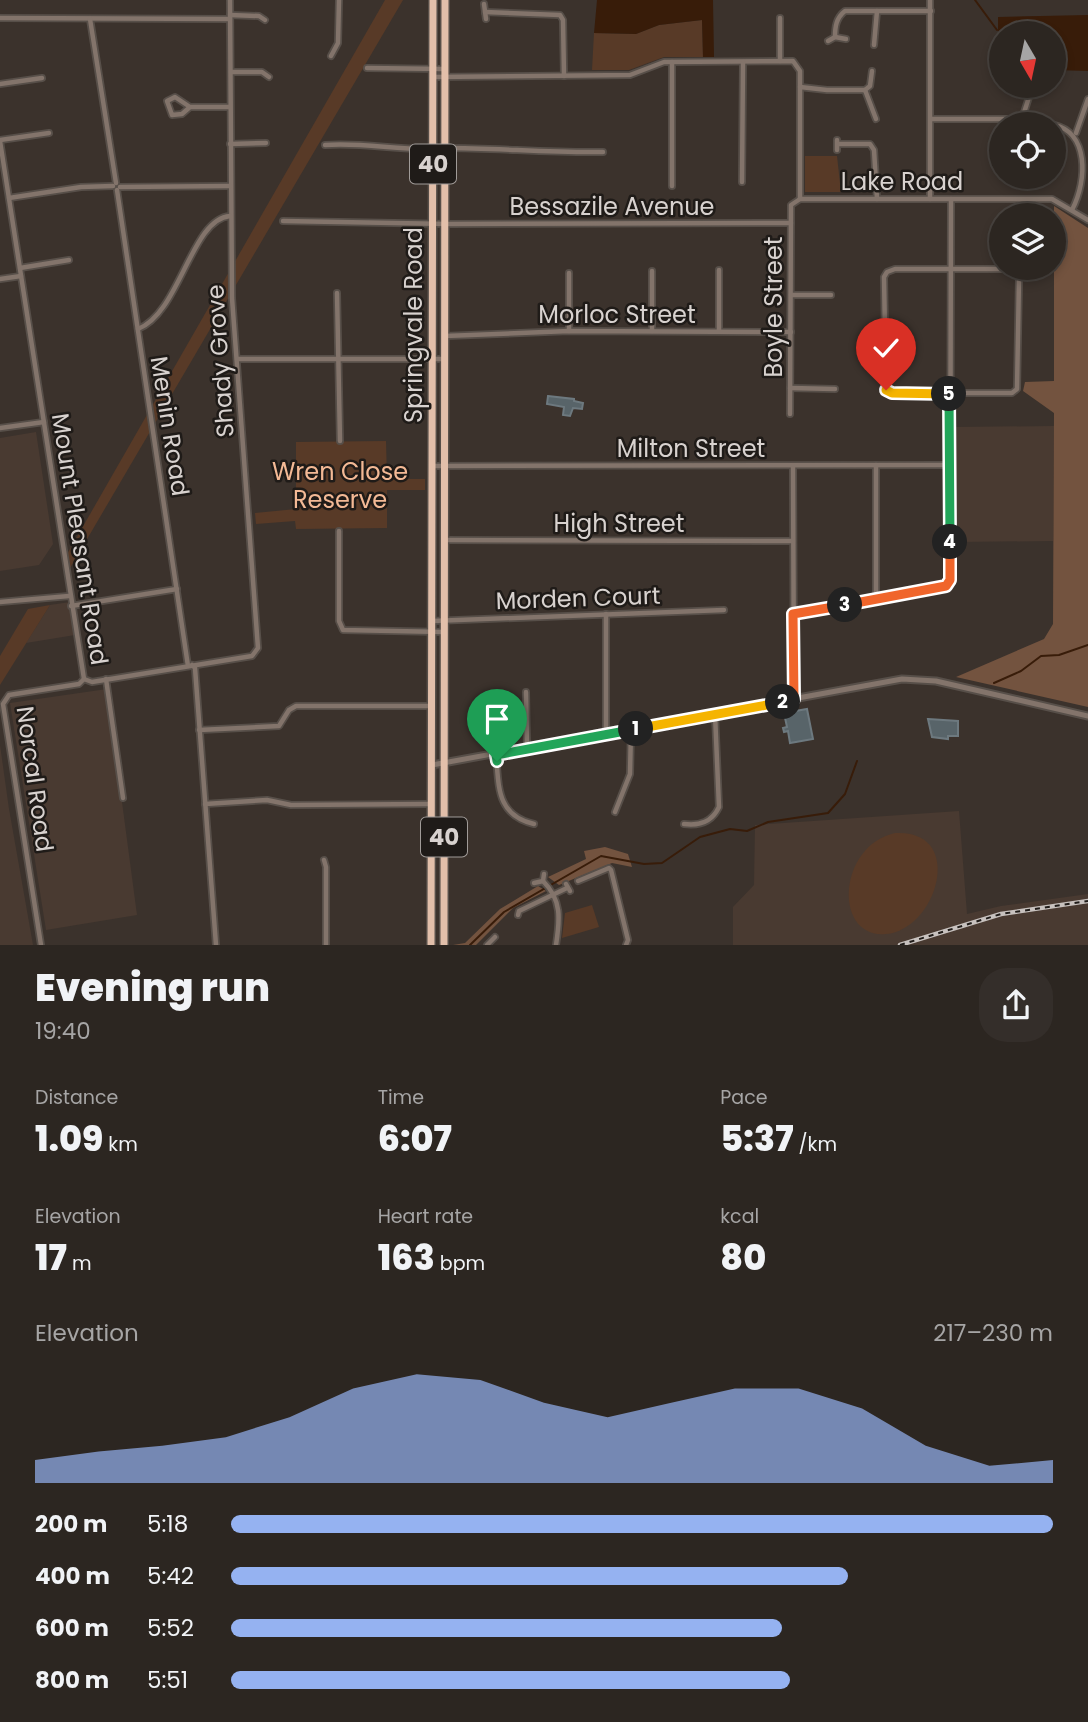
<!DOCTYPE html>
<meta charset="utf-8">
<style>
:root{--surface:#2c2621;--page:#342e2a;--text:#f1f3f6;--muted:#a6a5a5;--line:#48433f;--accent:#95b2f1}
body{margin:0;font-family:Poppins,sans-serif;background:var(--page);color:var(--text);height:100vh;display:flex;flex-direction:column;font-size:26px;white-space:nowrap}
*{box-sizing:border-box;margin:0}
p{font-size:23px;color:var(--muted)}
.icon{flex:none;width:38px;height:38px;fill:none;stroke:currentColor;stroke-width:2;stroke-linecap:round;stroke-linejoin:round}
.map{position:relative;height:945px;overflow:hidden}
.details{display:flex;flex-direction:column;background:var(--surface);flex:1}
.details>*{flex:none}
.needle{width:46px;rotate:171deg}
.fabs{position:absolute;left:989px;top:21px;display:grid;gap:14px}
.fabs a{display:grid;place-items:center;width:77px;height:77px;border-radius:50%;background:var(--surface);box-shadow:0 4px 10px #0003,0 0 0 2px var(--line);font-size:35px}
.pin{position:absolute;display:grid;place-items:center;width:60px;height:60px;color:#fff;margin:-72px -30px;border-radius:50% 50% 50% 0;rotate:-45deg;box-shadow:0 0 7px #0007}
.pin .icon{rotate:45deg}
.km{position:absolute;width:35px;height:35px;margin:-18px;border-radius:50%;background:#222;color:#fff;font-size:19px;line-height:35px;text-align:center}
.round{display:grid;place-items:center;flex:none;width:74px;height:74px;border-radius:28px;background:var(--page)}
.overview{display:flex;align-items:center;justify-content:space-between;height:119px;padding:0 35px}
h1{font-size:38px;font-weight:800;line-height:52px}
.metrics{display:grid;grid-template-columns:repeat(3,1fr);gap:10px;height:119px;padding:7px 35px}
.metrics div{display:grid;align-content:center}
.metrics b{font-size:35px;font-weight:800}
.metrics small{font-size:19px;font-weight:400}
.metrics p{font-size:19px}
.chart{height:196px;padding:14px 35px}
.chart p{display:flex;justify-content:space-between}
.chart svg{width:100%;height:126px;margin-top:7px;fill:var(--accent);opacity:.7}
ul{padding:0 35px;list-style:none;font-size:23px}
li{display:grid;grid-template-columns:112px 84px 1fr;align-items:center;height:52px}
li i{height:18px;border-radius:9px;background:var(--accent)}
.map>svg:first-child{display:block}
</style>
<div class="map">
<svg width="1088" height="945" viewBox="0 0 1088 945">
<rect width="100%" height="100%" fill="#3b322c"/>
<g fill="#493a31">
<path d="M1054,426l-1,115 -97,1v-115z"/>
<path d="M36,432l17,112 -14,21 -39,6v-133z"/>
<path d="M70,602l5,33 -49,8 24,-38z"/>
<path d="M107,689l30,226 -91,15 -36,-227z"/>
<path d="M0,745l9,64 24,136h-33z"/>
<path d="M959,811l8,103 34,-8 87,-12v51h-355v-38l21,-22 1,-60z"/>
</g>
<g fill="#583a27">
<path d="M385,0h18l-337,575v-19z"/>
<path d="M702,20l1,37h-39l-35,13h-37l2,-37 42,1 23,-9z"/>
<path d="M805,156h32l4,36h-36z"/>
<path d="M386,441l1,38h38v11h-38v38l-91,1 -1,-8 -39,3 -1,-11 41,-4v-67z"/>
<path d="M50,605l-50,80v-29l28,-47z"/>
<path d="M895,833c71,-4 43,96 -9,101 -53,5 -49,-88 9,-101z"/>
<path d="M592,905l7,22 -37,11 3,-25z"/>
</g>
<g fill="#73533f">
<path d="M1054,206l34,22v479l-132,-30 88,-38 9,-15 1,-211 -31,-22 2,-9 29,-1z"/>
<path d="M605,847l23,7 4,13 -20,-4 -53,22 -11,-8 38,-18 -2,-8z"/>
<path d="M538,886l8,5 -33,17 -37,37h-23l12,-2 35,-34z"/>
</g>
<g fill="#381c09">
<path d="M597,0h116l1,57h-11l-1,-37 -43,5 -23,9 -42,-1z"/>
<path d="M1088,15v56l-34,-1v-37h-53v11l-3,-2v-25z"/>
</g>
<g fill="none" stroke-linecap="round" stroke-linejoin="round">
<g stroke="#381c09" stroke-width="2">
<path d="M975,0l22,30"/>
<path d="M994,683l27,-12 20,-15 18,-1 29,-10"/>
<path d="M470,945l34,-33 97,-56 43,8 18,-1 38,-26 30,-8 17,2 21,-9 60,-9 17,-19 12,-33"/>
</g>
</g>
<g fill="#586469" stroke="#6d797f" stroke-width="2">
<path d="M548,396l26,3v2l9,2 -1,6 -9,-1 -3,8 -7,-1 1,-8 -17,-3z"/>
<path d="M807,709l6,30 -23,4 -2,-12 -4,1 -1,-4 4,-1 -3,-14z"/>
<path d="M928,719l30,2v15h-10v3l-16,-2z"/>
</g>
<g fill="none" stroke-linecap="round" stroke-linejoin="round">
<defs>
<g id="minor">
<path d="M484,4l2,15"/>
<path d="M485,12l75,3 3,5 1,56"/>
<path d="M230,15l29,1 6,4"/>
<path d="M0,18l230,1"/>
<path d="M780,18v43"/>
<path d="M90,19l26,164"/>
<path d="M835,37c0,-10 1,-19 10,-26h86"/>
<path d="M828,41l7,-4 11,2"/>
<path d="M874,45l3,-34"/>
<path d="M331,56l7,-13 1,-43"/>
<path d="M672,62v124"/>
<path d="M367,68l77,1"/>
<path d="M872,71l-2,15 -5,4 11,29"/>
<path d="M231,72h31l7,5"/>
<path d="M433,77l197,-2 34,-13 129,-1 7,10v128"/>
<path d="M0,84l42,-6"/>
<path d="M800,87l27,3h38"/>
<path d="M190,107l-15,-10 -8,4 5,14 10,-1 8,-7h40"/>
<path d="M931,119h91l3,5h13"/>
<path d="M1022,119l7,-22 -1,-11"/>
<path d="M1054,125c34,7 34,54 18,85"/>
<path d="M1076,133l12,-34"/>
<path d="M0,140l49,-7"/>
<path d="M837,140v10"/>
<path d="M0,141l84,538 8,3 160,-26 6,-8 -26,-350 -2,-298"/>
<path d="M230,144l36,-1"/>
<path d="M839,144h31l4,6 3,49"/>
<path d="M325,145c36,-3 71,5 108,4"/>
<path d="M445,148c53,0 105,5 158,4"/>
<path d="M742,182l1,-120"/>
<path d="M120,187l110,-1"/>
<path d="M117,190l71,476"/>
<path d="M9,198l72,-11 32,-1"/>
<path d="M930,199v-199"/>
<path d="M283,221l166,3 342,-1"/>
<path d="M20,268l49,-8"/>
<path d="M895,269h116l8,9 -2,111 -5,4h-120l-6,-3 -2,-113 3,-5z"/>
<path d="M0,279l21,-3"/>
<path d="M337,293l3,148"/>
<path d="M791,295h40"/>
<path d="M138,329c42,-16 53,-110 92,-113"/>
<path d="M569,331v-58"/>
<path d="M652,331v-60"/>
<path d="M719,331v-61"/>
<path d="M445,336l124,-5 222,1"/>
<path d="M237,359h207"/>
<path d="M790,388l45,1"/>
<path d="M790,414l1,-209 9,-6h252l36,21"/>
<path d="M0,428l44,-6"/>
<path d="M876,465v134"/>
<path d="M432,466l518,-1"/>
<path d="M793,466l1,233"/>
<path d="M339,531v90l4,9 101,2"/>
<path d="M444,540l349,1"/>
<path d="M0,602l69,-6"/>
<path d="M71,606l106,-17"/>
<path d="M793,614l152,-28 5,-6 1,-381"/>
<path d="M432,621l292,-11"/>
<path d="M192,665l3,3 21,277"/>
<path d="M106,679l17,119"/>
<path d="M526,692l1,57"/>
<path d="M199,730l80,-4 10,-16 7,-4h136"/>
<path d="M606,735v-121"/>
<path d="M496,755c3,31 0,60 38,69"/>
<path d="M205,804l62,-4 24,5 140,-1"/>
<path d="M615,812l15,-38 1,-44"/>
<path d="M684,824c16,2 28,-2 35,-17l-4,-93"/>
<path d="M324,860l2,7v78"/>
<path d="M543,881c19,19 17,38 13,64"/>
<path d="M578,881l31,-13 2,2 17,70 -2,5"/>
<path d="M534,883l9,-2 1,-7"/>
<path d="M566,884l4,7"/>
<path d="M518,915l1,-4 48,-23"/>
<path d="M41,945l-38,-241 6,-9 70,-11 5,-5"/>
<path d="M487,945l8,-8"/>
</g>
<path id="tertiary" d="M432,765l470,-86 34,2 152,35"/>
<g id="trunk">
<path d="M431,945l2,-945"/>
<path d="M444,945l1,-945"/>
</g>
</defs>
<use href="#minor" stroke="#574f49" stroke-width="8"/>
<use href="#tertiary" stroke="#574f49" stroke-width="9"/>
<use href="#trunk" stroke="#574f49" stroke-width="10"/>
<use href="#minor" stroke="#83746b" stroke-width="4.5"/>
<use href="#tertiary" stroke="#83746b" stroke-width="5"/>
<use href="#trunk" stroke="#e2bfaa" stroke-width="7"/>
<defs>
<path id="rail" d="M900,945l101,-31 87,-13"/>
</defs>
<use href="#rail" stroke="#c7c1be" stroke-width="4.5"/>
<use href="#rail" stroke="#1f1b18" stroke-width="2" stroke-dasharray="5" stroke-linecap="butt"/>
</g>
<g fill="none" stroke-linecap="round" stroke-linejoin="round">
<defs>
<path id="split-1" d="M497,761l-1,-6 140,-26"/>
<path id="split-2" d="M636,729l147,-27"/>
<path id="split-3" d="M783,702l11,-3 -1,-85 52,-9"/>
<path id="split-4" d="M845,605l101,-19 4,-6v-38"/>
<path id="split-5" d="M949,394l1,148"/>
<path id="split-6" d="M886,390l6,3 57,1"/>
</defs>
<use href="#split-1" stroke="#fff" stroke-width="14"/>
<use href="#split-2" stroke="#fff" stroke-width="14"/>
<use href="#split-3" stroke="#fff" stroke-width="14"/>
<use href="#split-4" stroke="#fff" stroke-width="14"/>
<use href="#split-5" stroke="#fff" stroke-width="14"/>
<use href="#split-6" stroke="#fff" stroke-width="14"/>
<use href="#split-1" stroke="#22a559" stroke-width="9"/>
<use href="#split-2" stroke="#f5b400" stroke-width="9"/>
<use href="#split-3" stroke="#f0652b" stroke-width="9"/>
<use href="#split-4" stroke="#f0652b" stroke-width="9"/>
<use href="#split-5" stroke="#22a559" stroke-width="9"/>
<use href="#split-6" stroke="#f5b400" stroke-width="9"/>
</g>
<g text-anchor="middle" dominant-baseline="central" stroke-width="5" stroke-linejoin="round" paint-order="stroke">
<g fill="#1f1b18" stroke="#a09b98" stroke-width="2">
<rect x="410" y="144.5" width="46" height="39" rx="5"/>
<rect x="421" y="817.5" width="46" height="39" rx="5"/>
</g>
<g font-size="23" font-weight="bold" fill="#d8d2cf">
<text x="433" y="164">40</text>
<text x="444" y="837">40</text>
</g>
<g font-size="24" fill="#d8d2cf" stroke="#1f1b18">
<text x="902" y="181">Lake Road</text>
<text x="612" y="206">Bessazile Avenue</text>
<text transform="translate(773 307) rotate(-90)">Boyle Street</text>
<text x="617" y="314">Morloc Street</text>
<text transform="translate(413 325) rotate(-90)">Springvale Road</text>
<text transform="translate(220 361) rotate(-94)">Shady Grove</text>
<text transform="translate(170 426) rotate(81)">Menin Road</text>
<text x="691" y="448">Milton Street</text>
<text x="619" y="523">High Street</text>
<text transform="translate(80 539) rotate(81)">Mount Pleasant Road</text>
<text transform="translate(578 598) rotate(-2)">Morden Court</text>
<text transform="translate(35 779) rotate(82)">Norcal Road</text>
</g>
<g font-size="24" fill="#f3b995" stroke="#1f1b18">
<text x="340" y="471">Wren Close<tspan x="340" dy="28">Reserve</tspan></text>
</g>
</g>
</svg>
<div class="fabs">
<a><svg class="needle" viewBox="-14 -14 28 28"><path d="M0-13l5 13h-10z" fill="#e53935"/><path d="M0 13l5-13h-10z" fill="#a6a5a5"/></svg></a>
<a><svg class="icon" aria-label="locate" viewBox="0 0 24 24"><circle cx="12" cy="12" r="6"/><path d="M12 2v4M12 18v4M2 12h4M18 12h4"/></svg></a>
<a><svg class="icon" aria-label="layers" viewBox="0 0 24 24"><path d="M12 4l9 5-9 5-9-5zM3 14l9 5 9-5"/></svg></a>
</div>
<div class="pin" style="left:497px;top:761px;background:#1e9e55"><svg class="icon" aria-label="arrive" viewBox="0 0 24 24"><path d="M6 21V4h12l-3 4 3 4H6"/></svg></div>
<div class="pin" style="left:886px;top:390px;background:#d93025"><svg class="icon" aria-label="check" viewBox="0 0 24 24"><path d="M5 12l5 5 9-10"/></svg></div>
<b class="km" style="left:636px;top:729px">1</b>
<b class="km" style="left:783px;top:702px">2</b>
<b class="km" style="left:845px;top:605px">3</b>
<b class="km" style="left:950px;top:542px">4</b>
<b class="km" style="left:949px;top:394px">5</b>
</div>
<section class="details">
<div class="overview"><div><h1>Evening run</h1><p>19:40</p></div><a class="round"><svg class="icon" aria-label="share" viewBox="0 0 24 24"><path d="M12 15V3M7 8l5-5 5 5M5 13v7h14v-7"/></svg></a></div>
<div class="metrics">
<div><p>Distance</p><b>1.09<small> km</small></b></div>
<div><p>Time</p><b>6:07</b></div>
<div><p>Pace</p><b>5:37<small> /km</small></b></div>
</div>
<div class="metrics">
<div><p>Elevation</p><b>17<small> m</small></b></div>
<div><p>Heart rate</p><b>163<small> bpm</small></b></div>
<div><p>kcal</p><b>80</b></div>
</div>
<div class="chart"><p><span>Elevation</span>217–230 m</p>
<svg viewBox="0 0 160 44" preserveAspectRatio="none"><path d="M0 44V36L10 33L20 31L30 28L40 21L50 11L60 6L70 8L80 16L90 21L100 16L110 11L120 11L130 18L140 31L150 38L160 36V44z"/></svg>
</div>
<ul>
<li><b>200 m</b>5:18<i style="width:100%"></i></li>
<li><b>400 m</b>5:42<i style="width:75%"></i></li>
<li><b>600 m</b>5:52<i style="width:67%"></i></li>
<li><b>800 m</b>5:51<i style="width:68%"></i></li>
</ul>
</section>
